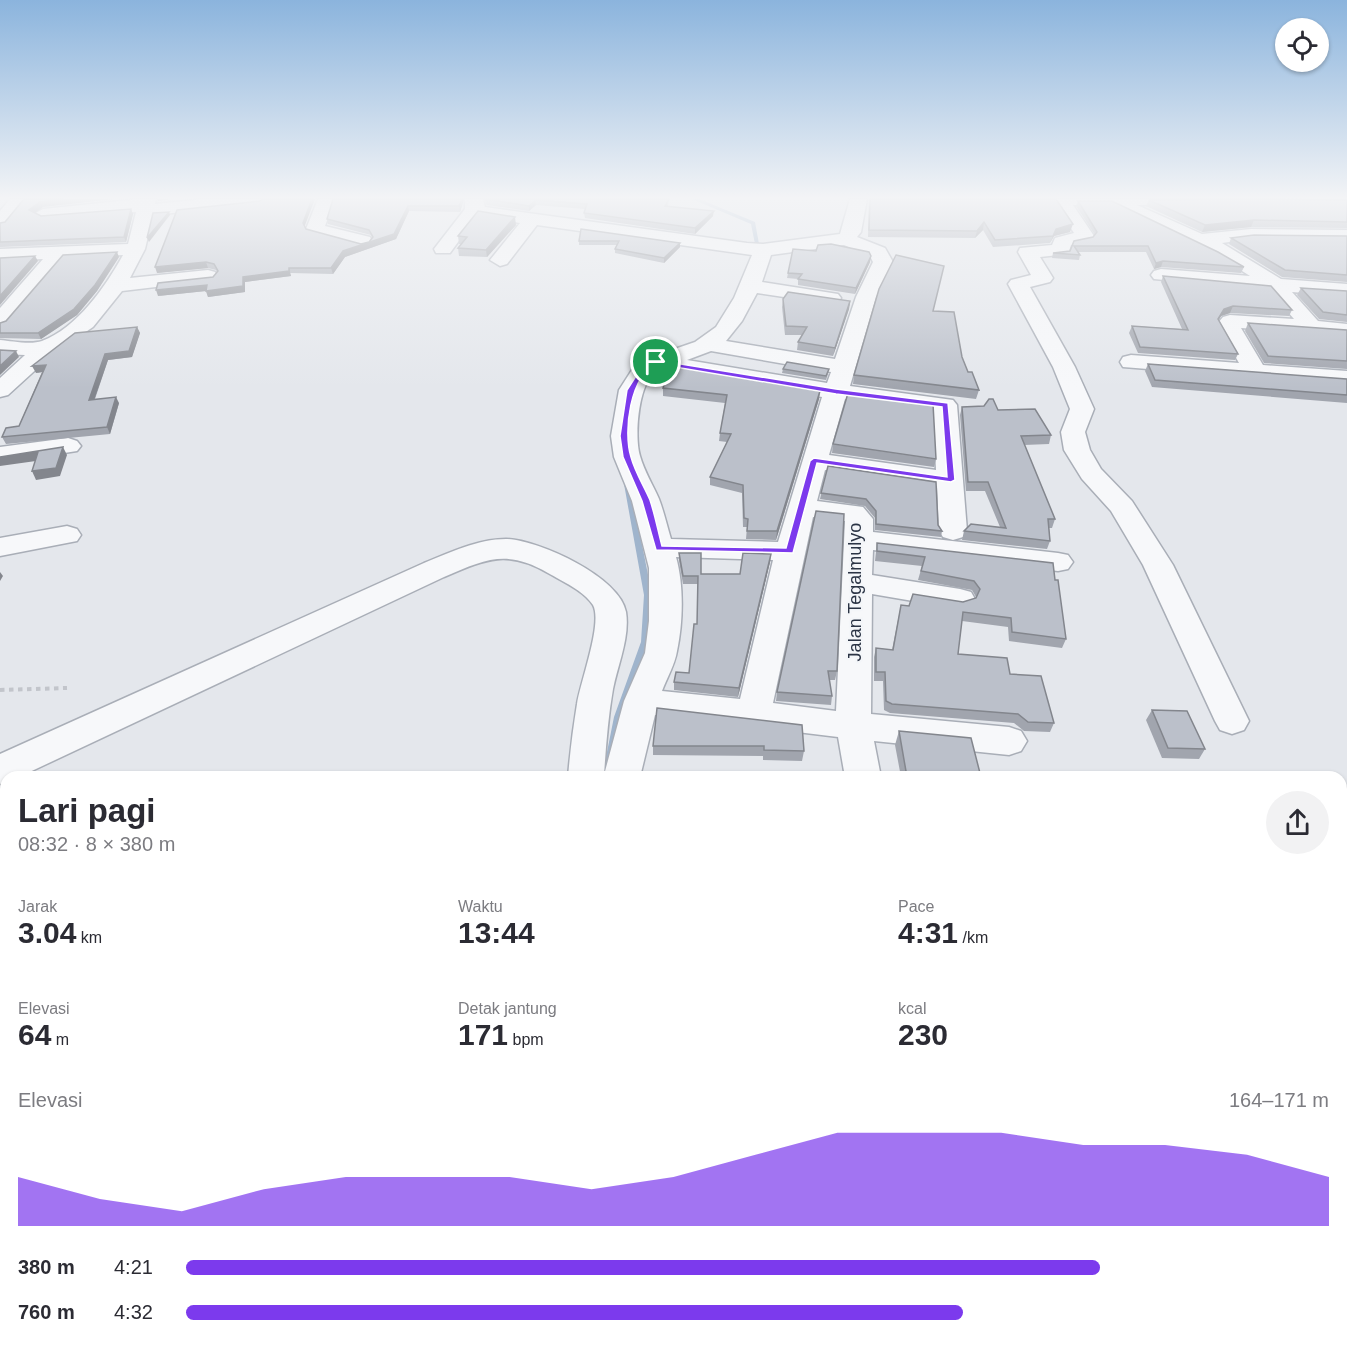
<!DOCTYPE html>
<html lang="id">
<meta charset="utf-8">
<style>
:root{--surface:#fff;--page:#f2f2f3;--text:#2b2b33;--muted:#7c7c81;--accent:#7c3aed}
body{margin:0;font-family:Helvetica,sans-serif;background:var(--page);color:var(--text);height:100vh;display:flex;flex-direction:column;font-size:22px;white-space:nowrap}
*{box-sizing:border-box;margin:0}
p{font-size:20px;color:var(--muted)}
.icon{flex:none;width:33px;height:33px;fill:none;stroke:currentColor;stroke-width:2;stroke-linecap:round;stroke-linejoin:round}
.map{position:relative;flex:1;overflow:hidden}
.panel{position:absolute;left:0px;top:771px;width:1347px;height:576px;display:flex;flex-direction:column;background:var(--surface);border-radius:18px 18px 0 0;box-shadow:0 2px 4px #0004}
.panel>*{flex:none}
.tools{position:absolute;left:1275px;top:18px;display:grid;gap:12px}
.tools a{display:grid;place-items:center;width:54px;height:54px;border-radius:50%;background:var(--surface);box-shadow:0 2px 4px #0004;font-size:30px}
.pin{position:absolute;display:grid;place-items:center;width:51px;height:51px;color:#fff;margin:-26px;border:3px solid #fff;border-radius:50%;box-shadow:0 2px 6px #0007}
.round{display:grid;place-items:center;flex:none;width:63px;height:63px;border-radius:32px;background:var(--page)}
.summary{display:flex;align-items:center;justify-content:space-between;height:102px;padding:0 18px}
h1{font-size:33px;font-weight:700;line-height:45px}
.figures{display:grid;grid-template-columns:repeat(3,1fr);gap:9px;height:102px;padding:6px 18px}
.figures div{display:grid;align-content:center}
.figures b{font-size:30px;font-weight:700}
.figures small{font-size:16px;font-weight:400}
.figures p{font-size:16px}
.chart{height:168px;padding:12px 18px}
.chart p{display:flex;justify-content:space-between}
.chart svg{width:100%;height:108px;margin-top:6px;fill:var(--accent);opacity:.7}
ul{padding:0 18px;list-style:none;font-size:20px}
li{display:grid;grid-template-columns:96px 72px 1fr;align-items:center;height:45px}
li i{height:15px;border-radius:8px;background:var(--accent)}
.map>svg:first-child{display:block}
</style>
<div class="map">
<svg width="1347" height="1347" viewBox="0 0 1347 1347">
<rect width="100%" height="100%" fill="#e4e7ec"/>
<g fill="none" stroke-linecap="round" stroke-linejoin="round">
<g fill="#9fb4cc" fill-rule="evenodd">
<path d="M692,199h7l56,23 4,22 -3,10 -4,-1 3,-9 -4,-20z"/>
<path d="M627,482l3,2 22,111 -3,47 -27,75 -10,60h-10l12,-60 27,-75 3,-47 -20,-111z"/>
</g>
<rect fill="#9fb4cc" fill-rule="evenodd" x="683" y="1341" width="84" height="6"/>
<defs>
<g id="minor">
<path d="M10,199h18l-22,27 -6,1v-16z"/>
<path d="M139,199h17l-1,5 49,-5h65l-8,5 -108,11 -8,34 -15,29 78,-8 7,2 3,4 -3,4 -93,11 -29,36 -40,27 -45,41 -8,2v-19l25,-23 -25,-1v-14c11,1 31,5 42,1 35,-13 64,-55 81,-86l-59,3 -57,67 -7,2v-19l43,-49 -43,2v-12l128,-5 8,-32 -93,7 -9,-5 9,-5z"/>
<path d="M318,199h17l-10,27 45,11 2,4 -2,4 -7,2 -54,-14 -3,-4z"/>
<path d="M465,199h18l2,8 262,36 16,1 77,-10 10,-35h17l-6,33 -4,5 28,11 8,14 -17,35 -26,89 103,14 4,5 10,126 -4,6 -10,3 -10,-3 -4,-6 -2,-45 -112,-16 -8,31 46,6 10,12v13l185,21 10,2 5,7 -5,7 -10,2 -185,-21 -1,25 88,14 11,3 4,7 -4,7 -11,3 -88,-15 -1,120 138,13 12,4 6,10 -6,10 -12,4 -135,-14 7,36h-36l-7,-40 -183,-22 -15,62h-72c2,-24 5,-49 9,-73 3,-21 26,-81 16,-99 -9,-14 -31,-24 -45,-32 -41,-24 -62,-14 -104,4l-425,200h-13v5l-6,2v-30l424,-191c25,-10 54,-24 82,-24 33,1 114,38 120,73 4,25 -8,52 -13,77 -5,28 -7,57 -9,86l20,-74 21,-48 4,-32v-53l-17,-67 -18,-44 -3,-21 8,-46 18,-28 58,-20 21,-15 18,-29 18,-43 -215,-30 -30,39 -7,2 -10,-6 30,-37 -43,-7 -27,37h-14l-2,-4 31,-40zM844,245l26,11 3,6 -17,35 -21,62 -109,-18 16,-20 15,-28 74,11 7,-2 3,-4 -3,-4 -76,-12 9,-27zM711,351l120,21 -4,11 -140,-23zM659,369l163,28 -44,145 -107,-3c-4,-13 -7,-27 -12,-40 -6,-14 -15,-28 -19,-43 -6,-20 -2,-77 19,-87zM845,399l88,12 3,59 -107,-15zM813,517l32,4 -9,190 -63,-8zM676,557l97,3 -33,139 -78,-8c5,-13 13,-27 15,-40 6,-28 7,-66 -1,-94z"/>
<path d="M1257,199l-8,5 -112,1 65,29 49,-5 96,1v10l-96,-1 -29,4 59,36 66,5v12l-55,-4 26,29 29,3v12l-106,-8 22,37 84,6v14l-224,-18 -3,-5 3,-5 8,-2 108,8 -22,-39 6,-7 7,-2 64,4 -25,-29 -115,-11 -3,-4 3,-4 7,-2 89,7 -33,-21 -105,-50h-39l21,31 -3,4 -20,5 -3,9 -28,3 13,21 -3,4 -20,5 45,80 19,42 -9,23 5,18 11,19 31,32 41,64 76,156 -5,9 -12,4 -12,-4 -5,-9 -72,-156 -32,-54 -29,-32 -18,-29 -3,-18 9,-23 -17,-42 -45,-83 3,-4 20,-5 -13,-23 2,-4 32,-3 3,-7 19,-5 -18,-28 -17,-1 -2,-5z"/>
<path d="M68,438l9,3 4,5 -4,5 -77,12v-16z"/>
<path d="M67,526l10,3 4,6 -4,6 -77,15v-18z"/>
<rect x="1341" y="921" width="6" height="38"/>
<rect x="0" y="931" width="6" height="38"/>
</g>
</defs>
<use href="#minor" stroke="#a9aeb7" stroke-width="3"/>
<path stroke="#c2c5cb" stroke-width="4" stroke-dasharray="4.5 4.5" stroke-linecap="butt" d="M0,690l67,-2"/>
<use href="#minor" fill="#f7f8fa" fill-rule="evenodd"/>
</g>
<g fill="#a1a5ae">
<path d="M333,199h131l-4,13 -51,-1 -13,28 -51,18 -12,17 -43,-1 1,3 -46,6v10l-37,5 -2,-6 -48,5 55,-19 4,-5 -1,-2 -8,-2 -51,5 103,-72 44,26 2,2 55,15 8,-2 3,-4 -1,-3 -43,-11 -1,-5z"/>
<path d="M484,199h185l-1,7 45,10 -18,18 -110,-16 -1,-5 1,-4 -49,-4 -7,6 -42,-6z"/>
<path d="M869,199h187l14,33 -16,4 -4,7 -57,4 -10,-17 -8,8 -107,-1z"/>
<path d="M1149,200h198v28l-96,-1 -49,5 -56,-26z"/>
<path d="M1078,201l166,66 -3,6 -80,-6 -7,2 -8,-17h-68l2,3 -1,5 -27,-2 1,-5 17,-2 4,-10 19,-4 2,-2 -19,-29z"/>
<path d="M43,207l-8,6 6,3 90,-7 2,5 -7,28 -126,5v-24l5,-1z"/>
<path d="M516,225l-29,32 -28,-1 -1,-8 3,-4h-2l-1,-8z"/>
<path d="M581,229l99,14v4l-16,16 -49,-10v-4l2,-4h-38v-4z"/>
<path d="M1347,236v46l-65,-5 -53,-33 2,-6z"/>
<path d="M119,257l-22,34 -20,24 -36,24 -41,-1v-15l6,-2z"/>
<path d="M870,262l-15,32 -57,-9v-6l-11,-1 1,-5z"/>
<path d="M1163,276l129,34 -3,6 -59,-3 -9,3 -2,4 19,34 -3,6 -97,-7 -9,-20 3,-7 50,3 -21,-47z"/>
<path d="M1301,288l46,3v31l-28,-3 -22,-24z"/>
<path d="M783,299l67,2 -1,8 -16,47 -36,-6 1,-8 4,-7h-17l-3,-28z"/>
<path d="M934,311l28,46 6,15 11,18 -3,9 -123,-15 1,-9z"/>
<path d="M1248,323l99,7v39l-83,-6 -19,-32z"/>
<path d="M137,327l3,6 -8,24 -24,3 -13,39 24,4 -9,31 -104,10 -4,-7 17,-11 23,-54 -6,1z"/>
<path d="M1148,364l199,15v24l-195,-16 -7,-16z"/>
<path d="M783,369l45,5 -2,6 -44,-7z"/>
<path d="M663,388l156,11 -43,141 -30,-1 1,-12h-4l-1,-34 -32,-8v-8l17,-35 -8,-1 1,-8 5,-30 -62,-7z"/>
<path d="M962,407l36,3 53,25 -2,9 -25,1 31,74 -3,9h-3l1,13 -3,8 -85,-9 2,-9 36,-4 -15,-36h-19l-6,-76z"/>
<path d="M833,444l103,15 -2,8 -102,-14z"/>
<path d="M828,466l110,59 4,6 -1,6 -66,-7v-12l-10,-12 -45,-7z"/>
<path d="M816,511l21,160 -2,9h-6l3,16 -1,9 -55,-4 1,-9z"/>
<path d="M877,543l178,37 11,59 -4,9 -53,-7 -1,-14 -46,-6 -4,33 52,20 44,49 -4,9 -26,-1 -10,-8 -124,-10 -6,-3 -1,-29h-9v-24l2,-9 16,2 9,-45 8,1 54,-4 13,-4v-1l-4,-7 -54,-10 4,-14 -47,-5z"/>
<path d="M679,553l22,21h39l30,-12 -32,135 -64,-7v-8l15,-9 8,-49 1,-40h-15l-4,-23z"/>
<path d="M657,708l147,43 -2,10 -39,-1v-4l-110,-1v-9z"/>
<path d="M1152,710l53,39 -6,10 -37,-1 -16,-38z"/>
<path d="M899,731l82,46h-80l-6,-32z"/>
<rect x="0" y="980" width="6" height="54"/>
</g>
<g fill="#83868d">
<path d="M63,199h51l-71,8 -11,8 -3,-5 11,-8z"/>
<path d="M157,199h15l-14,2z"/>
<path d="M312,199h3l-11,29 -1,-5z"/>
<path d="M462,199h2l-4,13 -1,-6z"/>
<path d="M536,200v5l-7,6v-5z"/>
<path d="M408,206l1,5 -13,28 -51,18 -12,17 -2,-6 12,-17 51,-17z"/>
<path d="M131,209l2,5 -7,28 -2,-5z"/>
<path d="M714,211l-1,5 -18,18v-6z"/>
<path d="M169,212l1,3 -21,27 -2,-4z"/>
<path d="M515,217l1,8 -29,32 -1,-7z"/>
<path d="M1254,220l-3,7 -49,5 3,-7z"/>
<path d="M984,222l-1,8 -8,8 2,-7z"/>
<path d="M1073,224l-3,8 -16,4 -4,7 6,-14z"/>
<path d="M680,243v4l-16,16v-5z"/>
<path d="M117,252l2,5 -22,34 -20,24 -36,24 -3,-6z"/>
<path d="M35,256l3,5 -38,44v-9z"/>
<path d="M871,256l-1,6 -15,32 1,-6z"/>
<path d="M1163,261l-2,6 -7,2 2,-6z"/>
<path d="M206,262l2,6 -51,5 -2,-6z"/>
<path d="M289,268l2,8 -46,6v10l-37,5 -2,-6 -48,5 -2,-6 51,-5z"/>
<path d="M850,301l-1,8 -16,47 2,-8z"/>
<path d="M1233,306l-3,7 -9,3 -6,9 3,-6 6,-10z"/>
<path d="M137,327l3,6 -8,24 -24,3 -16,46 -3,-6 16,-46z"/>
<path d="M16,351l3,6 -19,18v-9z"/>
<path d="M46,365l3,6 -13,2 -4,-7z"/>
<path d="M820,391l-1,8 -43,141 1,-9z"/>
<path d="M116,397l3,6 -9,31 -3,-7z"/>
<path d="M63,447l4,8 -7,21 -24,4 -4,-9z"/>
<path d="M38,452l5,8 -43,6v-9z"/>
<path d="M771,554l-1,8 -32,135 1,-9z"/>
<path d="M0,572l3,4 -3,5z"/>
</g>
<g fill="#bbc0ca" stroke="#83868d" stroke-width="1.5">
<path d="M24,199h39l-23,3 -11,8 12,6 90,-7 -7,28 -124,5v-19l5,-1z"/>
<path d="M263,199h49l-9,24 3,6 55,15 8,-2 4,-5 -4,-7 -42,-11 6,-20h129l-3,7h-51l-14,28 -51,17 -12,17h-42v3l-46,6v9l-37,5 1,-6 -51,5 2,-7 55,-6 5,-6 -4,-7 -8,-2 -51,5 22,-57 83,-9z"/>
<path d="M486,199h183l-4,7 49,5 -19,17 -111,-15 3,-9 -51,-4 -7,6z"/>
<path d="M870,199h186l17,25 -17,5 -3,7 -58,4 -11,-18 -7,9 -108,-1z"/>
<path d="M1253,199l94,1v22l-93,-2 -49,5 -56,-25z"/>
<path d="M1078,201h34l106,51 26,15 -81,-6 -7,2 -8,-17h-74l6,9 -27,-2 17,-2 4,-10 19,-4 4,-5z"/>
<path d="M478,211l37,6 -29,33 -28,-2 9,-11 -9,-1z"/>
<path d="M169,212l-22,26 6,-25z"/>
<path d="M581,229l99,14 -16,15 -49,-9 4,-8h-40z"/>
<path d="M1254,235l93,1v39l-62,-5 -54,-32z"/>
<path d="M831,244l38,8 2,4 -15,32 -58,-9 4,-5 -14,-1 5,-24 23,2 2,-6z"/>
<path d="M117,252l-22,33 -21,24 -36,24h-38v-10l6,-2 57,-66z"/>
<path d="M896,255l48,11 -11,45 21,1 8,45 6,15h4l7,18 -125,-15 25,-86z"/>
<path d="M35,256l-35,40v-38z"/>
<path d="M1163,276l108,10 21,24 -59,-4 -9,3 -6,10 20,35 -98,-7 -8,-21 56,4z"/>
<path d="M1301,288l46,3v24l-24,-3z"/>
<path d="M788,292l62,9 -15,47 -37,-6 9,-15 -21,-1 -3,-27z"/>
<path d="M1248,323l99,7v31l-79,-5z"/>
<path d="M137,327l-8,24 -24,3 -16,46 27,-3 -9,30 -105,10 4,-9 13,-2 27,-61 -14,1 43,-33z"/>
<path d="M0,350l16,1 -16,15z"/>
<path d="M787,362l42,7 -3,7 -43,-7z"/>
<path d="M1148,364l199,15v16l-192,-15z"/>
<path d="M671,366l149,25 -43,140h-30l1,-12 -4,-1 -1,-33 -33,-8 21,-43 -11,-1 7,-38 -64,-7z"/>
<path d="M848,393l85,11 3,55 -103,-15z"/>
<path d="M989,399h4l5,11 37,-1 16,26 -30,1 34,83h-7l2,22 -86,-10 7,-7 35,4 -18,-46h-20l-6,-75 22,-1z"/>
<path d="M63,447l-7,21 -24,3 6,-19 -38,5z"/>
<path d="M828,466l108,16 2,43 4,6 -66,-7v-13l-10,-12 -45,-6z"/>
<path d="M816,511l28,3 -7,157h-9l4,25 -55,-4z"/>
<path d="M877,543l176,20 2,17h3l8,59 -54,-7 -1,-14 -48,-6 -5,42 49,4 3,16 31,2 13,47 -26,-1 -10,-8 -126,-10 -6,-3 -1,-29h-9v-24l17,2 8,-45 8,1 4,-12 50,8 13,-4 4,-9 -6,-8 -53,-10 4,-14 -48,-6z"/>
<path d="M679,553h22v21h39l3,-21 28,1 -32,134 -65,-6 2,-10 13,1 5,-49h3l1,-48h-15z"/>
<path d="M657,708l145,17 2,26 -40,-1v-4h-111z"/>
<path d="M1152,710l35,1 18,38 -37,-1z"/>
<path d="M899,731l72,7 10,39h-74z"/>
<rect x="0" y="980" width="6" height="47"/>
</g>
<linearGradient id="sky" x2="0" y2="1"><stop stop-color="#8bb4dd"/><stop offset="0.51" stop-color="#f3f4f6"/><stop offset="1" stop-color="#f3f4f6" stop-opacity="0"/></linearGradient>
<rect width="1347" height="388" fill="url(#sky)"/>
<path fill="#7c3aed" stroke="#fff" stroke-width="1.5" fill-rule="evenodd" d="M656,360l180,29 112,14 7,77 -4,2 -134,-19 -24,90 -137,-3 -14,-49 -19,-44 -3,-21 7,-46 16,-25zM657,364l179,30 106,13 5,70 -133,-19 -4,3 -24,87 -124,-2c-4,-15 -7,-31 -12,-46 -6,-14 -15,-28 -19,-43 -8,-25 -1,-82 26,-93z"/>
<g text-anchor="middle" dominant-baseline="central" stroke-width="4.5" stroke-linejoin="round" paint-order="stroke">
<g font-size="18" fill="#2b3445" stroke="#f4f6f9">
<text transform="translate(855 592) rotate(-90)">Jalan Tegalmulyo</text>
</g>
</g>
</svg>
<div class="tools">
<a><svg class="icon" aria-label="locate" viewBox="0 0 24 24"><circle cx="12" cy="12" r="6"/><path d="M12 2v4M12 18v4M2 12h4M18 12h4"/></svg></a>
</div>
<div class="pin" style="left:656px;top:362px;background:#1e9e55"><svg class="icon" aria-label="arrive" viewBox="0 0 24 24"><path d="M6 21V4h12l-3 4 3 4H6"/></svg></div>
<section class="panel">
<div class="summary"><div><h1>Lari pagi</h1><p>08:32 · 8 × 380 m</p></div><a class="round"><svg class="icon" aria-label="share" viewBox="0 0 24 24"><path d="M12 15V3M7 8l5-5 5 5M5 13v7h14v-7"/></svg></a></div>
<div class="figures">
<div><p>Jarak</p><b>3.04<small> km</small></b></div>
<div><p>Waktu</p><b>13:44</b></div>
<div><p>Pace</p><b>4:31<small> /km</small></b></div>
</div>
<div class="figures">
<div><p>Elevasi</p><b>64<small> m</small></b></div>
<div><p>Detak jantung</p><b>171<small> bpm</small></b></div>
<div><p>kcal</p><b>230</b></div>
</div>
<div class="chart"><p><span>Elevasi</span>164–171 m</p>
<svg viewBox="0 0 160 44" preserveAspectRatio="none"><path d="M0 44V24L10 33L20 38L30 29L40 24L50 24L60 24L70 29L80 24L90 15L100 6L110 6L120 6L130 11L140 11L150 15L160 24V44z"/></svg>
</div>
<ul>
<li><b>380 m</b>4:21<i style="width:80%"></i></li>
<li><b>760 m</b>4:32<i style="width:68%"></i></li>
</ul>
</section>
</div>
